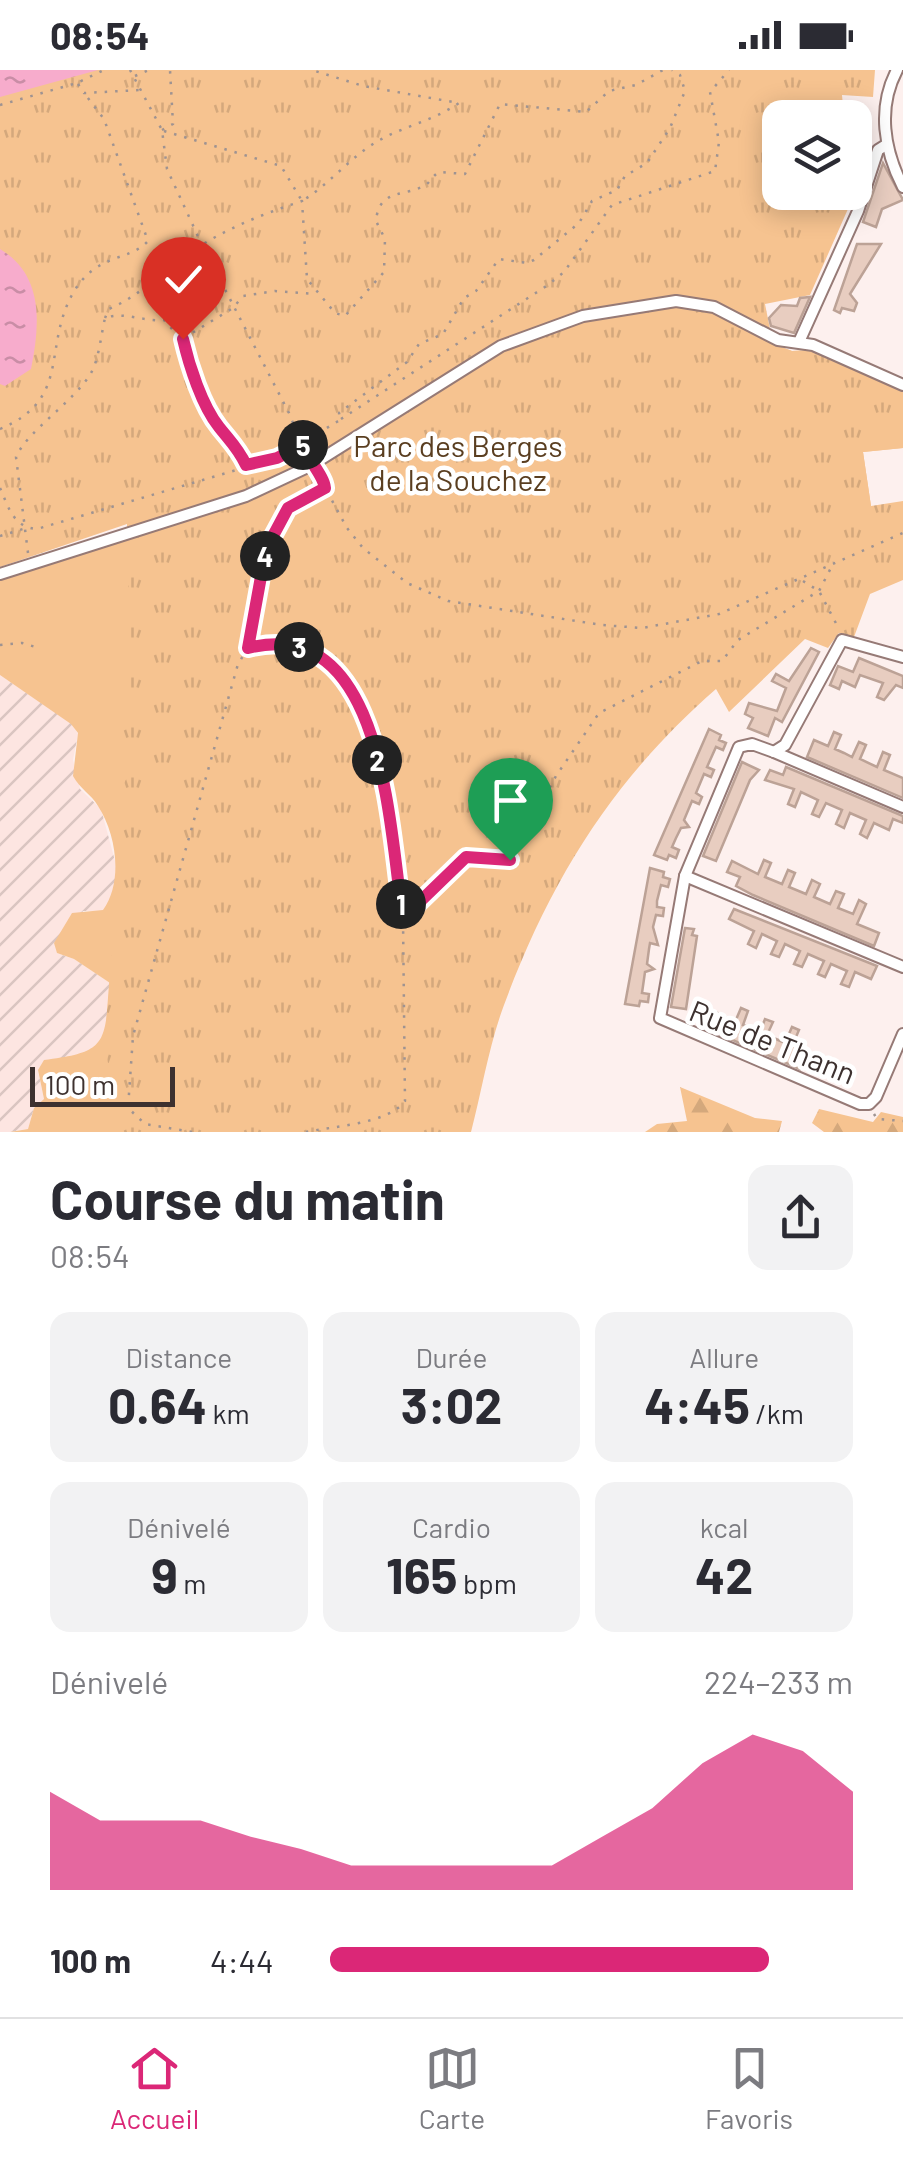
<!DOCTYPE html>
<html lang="fr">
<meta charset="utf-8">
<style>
:root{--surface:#fff;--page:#f2f2f3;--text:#2b2b33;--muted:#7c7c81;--line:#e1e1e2;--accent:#db2777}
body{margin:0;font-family:Barlow,sans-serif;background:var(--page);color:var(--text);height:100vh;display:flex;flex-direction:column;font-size:38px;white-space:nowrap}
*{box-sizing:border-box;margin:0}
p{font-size:32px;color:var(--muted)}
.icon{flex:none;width:55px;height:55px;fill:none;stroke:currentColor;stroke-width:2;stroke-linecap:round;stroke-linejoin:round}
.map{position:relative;height:1062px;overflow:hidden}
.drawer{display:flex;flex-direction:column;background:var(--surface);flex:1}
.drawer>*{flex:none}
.fabs{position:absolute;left:762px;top:30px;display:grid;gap:20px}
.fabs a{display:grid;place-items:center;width:110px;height:110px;border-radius:20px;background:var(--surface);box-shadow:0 5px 25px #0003;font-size:50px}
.scale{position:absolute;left:30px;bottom:25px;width:145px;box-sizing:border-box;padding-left:10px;border:5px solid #3d312f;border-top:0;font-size:28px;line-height:35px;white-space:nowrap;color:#3d312f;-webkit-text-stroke:8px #fff;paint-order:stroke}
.pin{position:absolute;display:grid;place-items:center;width:85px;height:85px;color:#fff;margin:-102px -42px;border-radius:50% 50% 50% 0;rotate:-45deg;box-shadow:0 0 10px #0007}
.pin .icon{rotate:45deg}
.km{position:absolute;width:50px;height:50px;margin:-25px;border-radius:50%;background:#222;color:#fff;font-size:28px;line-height:50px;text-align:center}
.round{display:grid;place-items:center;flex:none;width:105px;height:105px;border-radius:20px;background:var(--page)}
.head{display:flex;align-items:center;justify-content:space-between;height:170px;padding:0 50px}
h1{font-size:55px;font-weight:700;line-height:75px}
.stats{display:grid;grid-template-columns:repeat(3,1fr);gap:15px;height:170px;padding:10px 50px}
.stats div{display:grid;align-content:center;border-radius:20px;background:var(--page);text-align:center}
.stats b{font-size:50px;font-weight:700}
.stats small{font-size:28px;font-weight:400}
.stats p{font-size:28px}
.chart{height:280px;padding:20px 50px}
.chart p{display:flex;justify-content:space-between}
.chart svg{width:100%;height:180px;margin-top:10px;fill:var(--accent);opacity:.7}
ul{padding:0 50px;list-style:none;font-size:32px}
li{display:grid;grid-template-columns:160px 120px 1fr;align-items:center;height:75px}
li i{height:25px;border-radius:12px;background:var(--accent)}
.status{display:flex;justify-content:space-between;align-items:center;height:70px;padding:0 50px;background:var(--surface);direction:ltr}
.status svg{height:28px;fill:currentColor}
.tabs{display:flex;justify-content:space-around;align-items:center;height:140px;border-top:2px solid var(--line);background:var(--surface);font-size:28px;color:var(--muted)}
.tabs a{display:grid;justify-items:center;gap:5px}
.tabs .on{color:var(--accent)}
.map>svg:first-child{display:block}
</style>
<div class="status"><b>08:54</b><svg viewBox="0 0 49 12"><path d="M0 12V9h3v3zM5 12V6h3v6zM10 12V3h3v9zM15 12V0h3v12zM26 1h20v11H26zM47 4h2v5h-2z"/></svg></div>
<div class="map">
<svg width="903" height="1062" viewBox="0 0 903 1062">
<defs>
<pattern id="industrial-furrows" width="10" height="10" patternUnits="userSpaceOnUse" patternTransform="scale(2.5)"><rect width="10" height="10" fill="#fde5e1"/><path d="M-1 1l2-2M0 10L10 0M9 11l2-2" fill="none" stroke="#dac5c1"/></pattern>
<pattern id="forest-firs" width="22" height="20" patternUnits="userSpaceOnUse" patternTransform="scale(2.5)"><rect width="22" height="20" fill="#f6c390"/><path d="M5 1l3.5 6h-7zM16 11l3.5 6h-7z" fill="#d4a87c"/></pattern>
<pattern id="park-tufts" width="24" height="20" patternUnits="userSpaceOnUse" patternTransform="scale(2.5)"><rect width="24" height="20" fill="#f6c390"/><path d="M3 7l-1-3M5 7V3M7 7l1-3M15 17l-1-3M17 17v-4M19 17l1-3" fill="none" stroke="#d4a87c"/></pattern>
<pattern id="water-ripples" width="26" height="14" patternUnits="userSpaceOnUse" patternTransform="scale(2.5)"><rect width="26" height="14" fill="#f7accc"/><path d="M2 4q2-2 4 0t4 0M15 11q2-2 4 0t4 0" fill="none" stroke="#c98da6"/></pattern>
</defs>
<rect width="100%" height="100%" fill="#fdf0ee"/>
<path fill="url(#industrial-furrows)" d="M0,605l72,49 6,10 -5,26 7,29 21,20 17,63 -3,22 -12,17h-20l-26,42 17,6 36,24 -5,55 -17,17 -44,6 -6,10 6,28 -10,9 -6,21 -18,3h-10z"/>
<path fill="#f6c390" d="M773,274l19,7 21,-1 90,41v57l-40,4 8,54 -713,179 -38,447h-110l18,-3 6,-21 10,-9 -6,-29 6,-10c64,-8 60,-16 66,-77l-36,-24 -17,-6 -3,-10 18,-30 31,-3c20,-27 14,-75 -5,-104 -7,-12 -18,-17 -25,-30l5,-43 -7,-9 -71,-49v-98l133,-44z"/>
<g fill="url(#forest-firs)">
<path d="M680,1017l75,31 27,3 -3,11h-134l12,-8 30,-3z"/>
<path d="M819,1039l54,13 8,-10 22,5v15h-79l-12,-9z"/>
</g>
<path fill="url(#park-tufts)" d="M0,0h875l-2,27 -31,-2 2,22 -64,1v74l75,1 -45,102 -45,9 8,40 19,7 21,-1 90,41v57l-40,4 8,54 32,-5v79l-33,14 -16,43 -15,-4 -11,15 -23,-9 -76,73 -13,-23c-102,89 -165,189 -212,316 -15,40 -22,85 -33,127h-355l-11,-94 19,-254 8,-20 -20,-10 13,-45 11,-7 -6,-10 -3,-168 -127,43z"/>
<g fill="url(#water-ripples)">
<path d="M0,0h98l-98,27z"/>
<path d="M0,179c44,26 40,76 31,120l-26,17 -5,-2z"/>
</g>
<g fill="#e8cdc0" stroke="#bca296" stroke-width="2.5">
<path d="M883,93l20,37 -21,9 -6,18 -13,-5z"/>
<path d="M857,174h24l-31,50 7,9 -3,8 -12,-3 -2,5 -6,-3z"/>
<path d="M810,227l-16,36 -23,-7 -2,-8 12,-13 16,1 3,-8z"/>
<path d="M811,578l8,4 -37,70 -7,-4 -7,18 -20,-8 5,-10 -8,-4 4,-11 28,8 9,-23 -14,-7 4,-7 13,7z"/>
<path d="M859,588l44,18v12l-7,-3 -12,15 -7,-3 6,-14 -23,-8 -5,12 -13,-6 -3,8 -9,-4 8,-19 15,6z"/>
<path d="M709,659l12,6 -2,5 7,3 -3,7 -7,-3 -9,20 7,3 -3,7 -7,-3 -8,19 6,4 -3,7 -7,-3 -8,19 5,7 -8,1 -5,10 -4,9 7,3 -3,8 -7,-3 -2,5 -13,-5z"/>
<path d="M834,662l7,3 -6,14 9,4 8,4 7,-15 7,3 -6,14 17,8 6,-15 7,3 -6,15 19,8v20l-96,-41 7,-17 14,6z"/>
<path d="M742,692l17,8 -9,10 -34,81 -13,-5z"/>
<path d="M786,697l117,49v7l-10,-4 -4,11 -15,-7 -7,15 -7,-4 6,-14 -16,-7 -6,15 -8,-4 6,-14 -16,-7 -7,14 -7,-3 6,-14 -17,-8 -6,15 -7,-3 6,-15 -29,-9 5,-10 13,5z"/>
<path d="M764,790l7,3 -6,14 17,7 6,-14 7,3 -6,14 17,7 6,-14 8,4 -6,13 16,7 6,-13 8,3 -6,14 15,6 6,-14 7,4 -9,20 22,9 -5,13 -121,-51 -17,-9 4,-9 -13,-5 5,-11 26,13z"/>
<path d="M650,798l14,4 -1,5 7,2 -2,8 -7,-2 -4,16v6l7,1 -1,8 -7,-1 -3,12 5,18 -8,-2 -1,6 -2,15 7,5 -9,3 -3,21 7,1 -1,8 -8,-1 -1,5 -14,-2z"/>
<path d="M734,839l143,57 -6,13 -16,-7 -6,15 -8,-3 6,-13 -16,-7 -6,13 -7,-3 6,-13 -16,-7 -6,13 -8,-3 6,-13 -15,-7 -6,13 -8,-3 6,-13 -15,-7 -6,14 -8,-4 6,-13 -25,-12z"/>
<path d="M685,858l9,1 -2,6 5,1 -11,73 -15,-2z"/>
<path d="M741,938l7,3 -5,14 17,7 5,-13 8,3 -6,13 18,8 7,-16 7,3 -6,14 15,8 -8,17 -86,-37 4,-9 -12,-4 4,-10 25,13z"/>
</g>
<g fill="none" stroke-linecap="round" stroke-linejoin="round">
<defs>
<g id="minor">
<path d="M897,0c-20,38 -13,80 6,117"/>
<path d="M799,272l59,-131 20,-61 8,-5"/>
<path d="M0,504l246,-78 64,-30 191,-120 82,-30 93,-15 38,6 64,33 35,5 90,40"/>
<path d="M774,682l11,-7 57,-105 61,17"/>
<path d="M903,737l-129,-55 -22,-8 -13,3 -54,129 -25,142 200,86h9l7,-7 27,-63"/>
<path d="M685,806l218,91"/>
</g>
</defs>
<use href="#minor" stroke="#967a76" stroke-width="14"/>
<g stroke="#9f9391" stroke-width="2.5" stroke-dasharray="2.5 8" stroke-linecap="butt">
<path d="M130,0l32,60 5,39 35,76 87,168 18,45"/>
<path d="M135,6l14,-6"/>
<path d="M78,14l6,9 56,-3"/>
<path d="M0,35l77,-22 27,-13"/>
<path d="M162,60l11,-6 -3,-54"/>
<path d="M164,61l117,35 21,35c28,-17 48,-44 76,-60 26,-15 55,-20 81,-38l-96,-17 -51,-16"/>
<path d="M105,248l4,-9c33,-14 60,-43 91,-63 32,-20 66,-33 102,-45l5,78 28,34 10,3 39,-44 1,-33 -9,-18c3,-34 30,-23 51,-37 4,-4 7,-9 12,-12l26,2 35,-70 86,8 23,-21 27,-6 27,-15"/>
<path d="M184,268l49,-30 10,-12 32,-5 40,3"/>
<path d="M341,349l207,-134 16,-13 48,-67 103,-34 4,-29 -9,-50 19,-22"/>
<path d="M0,359c72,-30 42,-81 73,-136 24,-41 56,-31 75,-52l-44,-122 -20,-26"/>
<path d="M317,403l30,55 16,20 44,35 41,18 154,24 40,3 77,-14 184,-81"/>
<path d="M0,418c9,20 13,39 37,41l240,-71 63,-38 -1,-7 68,-51 12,-18 24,-10 21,-36 12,-7 23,-32 28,4 7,-3 45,-37 13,-22 25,-11 8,-14 22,-13 23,-35 15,-37 -5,-16 -8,-5"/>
<path d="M0,466l23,-7"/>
<path d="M28,483l-12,-96c11,-26 58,-55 75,-84 8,-14 10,-38 14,-55 19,-7 39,4 59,2 26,26 31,59 46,92 9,20 26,31 36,52"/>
<path d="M803,511l16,10 20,38"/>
<path d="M0,575l22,-2 17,5"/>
<path d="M250,578c134,-36 139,185 153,270"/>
<path d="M874,1044l3,5 26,2"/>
<path d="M192,1062l-47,-8 -17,-16 5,-72 105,-372 10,-16 18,-99 22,-41 37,-20"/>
<path d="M306,1062c28,-6 82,-8 99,-31l-2,-183 63,-61 44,4 46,-85 43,-63 103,-52h20l16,-21 81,-49 15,-29"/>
</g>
<use href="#minor" stroke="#fff" stroke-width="10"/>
</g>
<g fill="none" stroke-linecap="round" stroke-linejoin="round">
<defs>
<path id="route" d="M183,269c6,26 19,67 36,88 11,14 19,21 27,38l31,-7 26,-13c5,15 21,31 22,43l-37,20 -22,41 -18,99c137,-35 141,182 155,270l63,-61 44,3"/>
</defs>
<use href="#route" stroke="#fff" stroke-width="20"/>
<use href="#route" stroke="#db2777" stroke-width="12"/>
</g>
<g text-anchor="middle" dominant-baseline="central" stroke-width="9" stroke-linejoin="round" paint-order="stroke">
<g font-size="30" fill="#5a3e20" stroke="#fff">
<text x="458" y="375">Parc des Berges<tspan x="458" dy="34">de la Souchez</tspan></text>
</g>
<g font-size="30" fill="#3d312f" stroke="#fff">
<text transform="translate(773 971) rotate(22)">Rue de Thann</text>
</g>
</g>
</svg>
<div class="fabs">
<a><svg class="icon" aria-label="layers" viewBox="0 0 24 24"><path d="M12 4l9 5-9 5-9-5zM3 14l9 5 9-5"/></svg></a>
</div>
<div class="scale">100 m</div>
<div class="pin" style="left:510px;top:790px;background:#1e9e55"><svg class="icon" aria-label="arrive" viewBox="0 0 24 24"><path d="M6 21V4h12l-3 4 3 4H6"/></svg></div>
<div class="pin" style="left:183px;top:269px;background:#d93025"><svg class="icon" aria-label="check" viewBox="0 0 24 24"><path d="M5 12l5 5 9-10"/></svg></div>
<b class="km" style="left:401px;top:834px">1</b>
<b class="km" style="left:377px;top:690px">2</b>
<b class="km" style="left:299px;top:577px">3</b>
<b class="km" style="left:265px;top:486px">4</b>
<b class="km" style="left:303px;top:375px">5</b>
</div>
<section class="drawer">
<div class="head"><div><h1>Course du matin</h1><p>08:54</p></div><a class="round"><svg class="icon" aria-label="share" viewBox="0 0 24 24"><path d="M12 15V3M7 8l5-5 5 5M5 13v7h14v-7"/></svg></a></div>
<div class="stats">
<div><p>Distance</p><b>0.64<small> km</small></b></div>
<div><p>Durée</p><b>3:02</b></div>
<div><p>Allure</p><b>4:45<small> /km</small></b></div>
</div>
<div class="stats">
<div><p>Dénivelé</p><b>9<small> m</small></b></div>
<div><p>Cardio</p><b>165<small> bpm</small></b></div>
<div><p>kcal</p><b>42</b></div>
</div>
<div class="chart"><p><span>Dénivelé</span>224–233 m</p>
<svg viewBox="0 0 160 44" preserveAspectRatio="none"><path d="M0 44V20L10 27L20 27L30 27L40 31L50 34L60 38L70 38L80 38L90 38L100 38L110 31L120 24L130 13L140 6L150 10L160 20V44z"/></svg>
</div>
<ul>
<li><b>100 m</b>4:44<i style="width:84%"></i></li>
</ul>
</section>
<nav class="tabs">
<a class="on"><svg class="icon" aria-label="home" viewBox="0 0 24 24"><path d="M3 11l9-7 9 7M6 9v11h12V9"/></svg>Accueil</a>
<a><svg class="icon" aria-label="map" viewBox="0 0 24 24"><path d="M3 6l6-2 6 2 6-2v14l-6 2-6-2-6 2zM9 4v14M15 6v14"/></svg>Carte</a>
<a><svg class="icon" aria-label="saved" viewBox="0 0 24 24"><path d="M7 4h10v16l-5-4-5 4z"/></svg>Favoris</a>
</nav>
